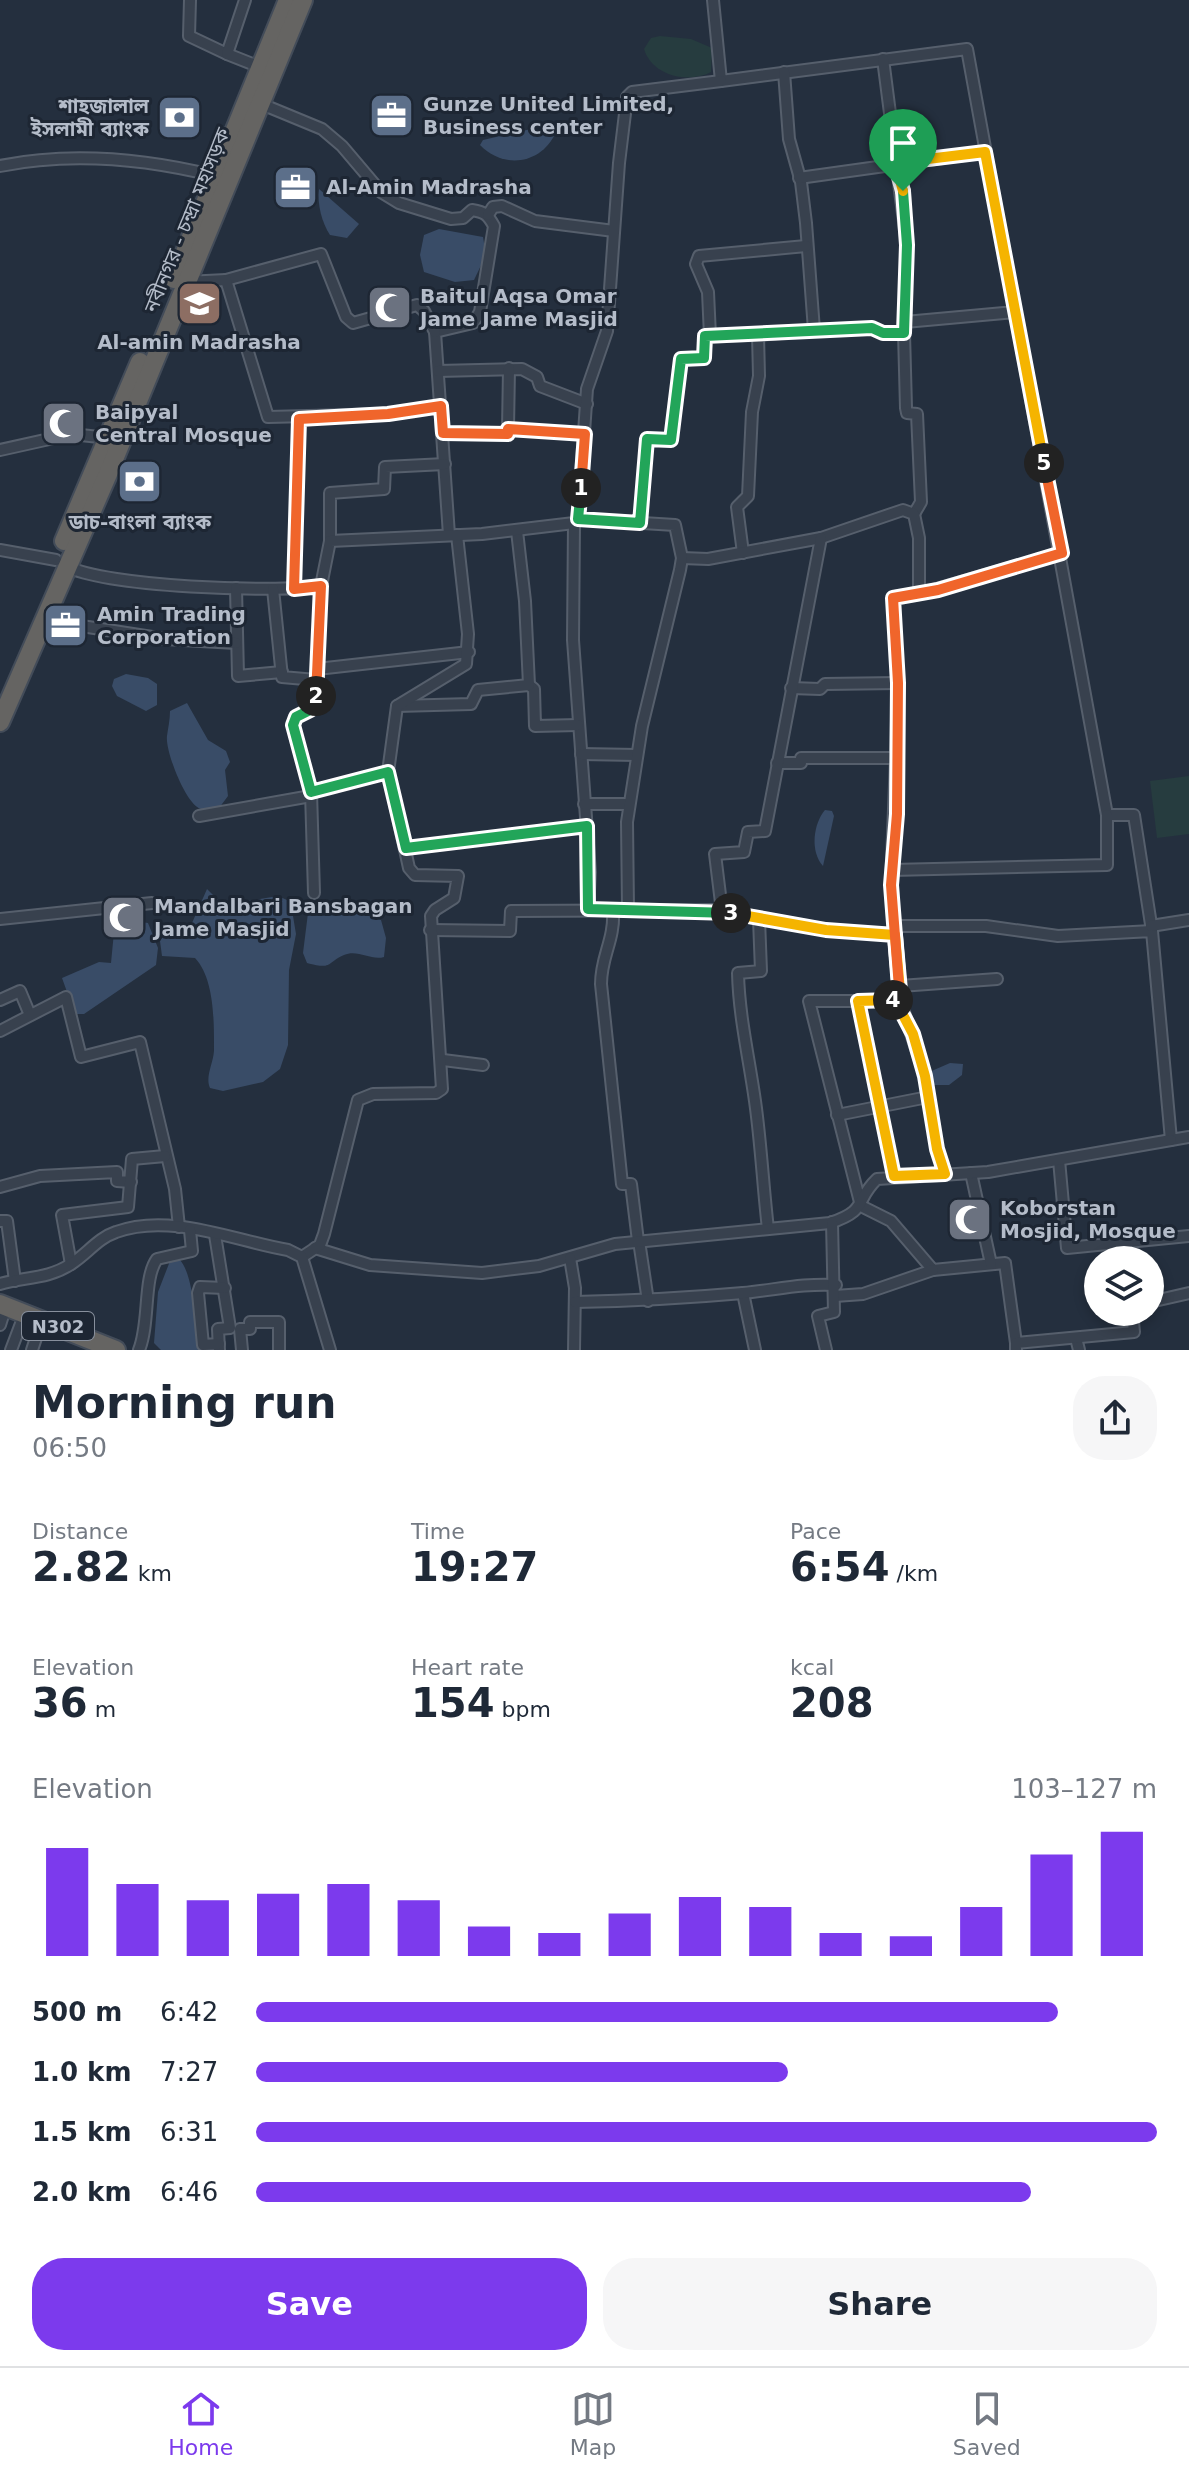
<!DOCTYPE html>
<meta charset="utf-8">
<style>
:root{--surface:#fff;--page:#f6f6f7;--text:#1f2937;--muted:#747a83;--line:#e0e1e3;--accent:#7c3aed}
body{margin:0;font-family:"DejaVu Sans","Noto Sans Bengali",sans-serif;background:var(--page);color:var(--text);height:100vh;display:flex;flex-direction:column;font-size:30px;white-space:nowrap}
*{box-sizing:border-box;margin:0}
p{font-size:26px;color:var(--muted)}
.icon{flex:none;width:44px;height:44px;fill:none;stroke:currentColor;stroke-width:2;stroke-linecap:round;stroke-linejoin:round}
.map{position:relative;height:1350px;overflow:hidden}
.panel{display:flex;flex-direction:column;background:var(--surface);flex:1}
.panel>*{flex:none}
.fabs{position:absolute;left:1084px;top:1246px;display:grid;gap:16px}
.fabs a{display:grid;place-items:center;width:80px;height:80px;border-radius:50%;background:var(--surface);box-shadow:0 4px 12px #0003;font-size:40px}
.pin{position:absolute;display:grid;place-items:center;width:68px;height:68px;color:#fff;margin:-82px -34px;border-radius:50% 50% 50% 0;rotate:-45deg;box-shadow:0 0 8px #0007}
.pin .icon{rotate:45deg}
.km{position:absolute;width:40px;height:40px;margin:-20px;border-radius:50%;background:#222;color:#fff;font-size:22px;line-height:40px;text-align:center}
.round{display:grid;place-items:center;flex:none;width:84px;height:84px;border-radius:32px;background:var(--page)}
.overview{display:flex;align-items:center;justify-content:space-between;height:136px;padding:0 32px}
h1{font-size:44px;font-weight:700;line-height:60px}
.figures{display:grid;grid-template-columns:repeat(3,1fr);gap:12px;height:136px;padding:8px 32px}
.figures div{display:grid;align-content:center}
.figures b{font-size:40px;font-weight:700}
.figures small{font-size:22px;font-weight:400}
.figures p{font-size:22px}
.chart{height:224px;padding:16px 32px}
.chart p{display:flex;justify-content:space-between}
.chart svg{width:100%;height:144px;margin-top:8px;stroke:var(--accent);stroke-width:6}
.primary-button{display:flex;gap:16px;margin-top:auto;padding:16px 32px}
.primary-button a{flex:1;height:92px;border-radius:32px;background:var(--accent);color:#fff;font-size:32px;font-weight:700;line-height:92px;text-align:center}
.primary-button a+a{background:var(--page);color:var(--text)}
ul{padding:0 32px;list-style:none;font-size:26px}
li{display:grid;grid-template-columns:128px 96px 1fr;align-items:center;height:60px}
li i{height:20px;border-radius:10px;background:var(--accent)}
.tabs{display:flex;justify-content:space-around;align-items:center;height:112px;border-top:2px solid var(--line);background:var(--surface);font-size:22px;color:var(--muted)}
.tabs a{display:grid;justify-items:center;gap:4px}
.tabs .current{color:var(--accent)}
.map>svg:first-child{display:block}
</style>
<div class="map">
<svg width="1189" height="1350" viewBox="0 0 1189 1350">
<rect width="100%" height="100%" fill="#242f3e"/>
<g fill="#263c3f">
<path d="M660,36l31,3 21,9 -1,24c-22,12 -59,4 -67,-23l7,-11z"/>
<path d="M1189,776v58l-32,4 -7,-57z"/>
</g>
<g fill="#394c67">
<path d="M544,126h10l2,6c-14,32 -52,38 -76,13l3,-5z"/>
<path d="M319,189l40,35 -12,14 -17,-3c-8,-12 -13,-31 -11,-46z"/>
<path d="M439,229l44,8 3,18 -12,25 -19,2 -31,-10 -4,-17 4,-20z"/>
<path d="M126,674l22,4 9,6v21l-11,6 -29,-15 -5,-10 2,-7z"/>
<path d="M187,703l21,37 18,11 4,11 -5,8 3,26 -9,12c-6,1 -13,3 -18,1 -15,-4 -36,-58 -34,-73 1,-8 3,-16 3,-25z"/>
<path d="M825,810l7,1 2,5 -11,50c-13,-14 -10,-42 2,-56z"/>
<path d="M207,889l16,16 55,-9 9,4 5,10 4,24 -7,36 -1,75 -8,24 -17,13 -40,9 -13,-3c-5,-11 3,-24 4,-37 0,-27 1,-72 -19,-93l-33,-2 -2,-15 6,-11 26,-7z"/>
<path d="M328,910l35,2 18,8 5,18 -2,19c-13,4 -26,-8 -40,-2 -18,8 -11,15 -37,8l-4,-10 5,-40z"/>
<path d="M135,921l13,2 10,25 -2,17 -72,49h-9l-13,-36 37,-16 12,1 3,-31 10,-9z"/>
<path d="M950,1063l13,1 -1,11 -13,10h-17l-5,-12z"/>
<path d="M179,1259c15,14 17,70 19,91h-37l-7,-7 4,-51 12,-31z"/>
</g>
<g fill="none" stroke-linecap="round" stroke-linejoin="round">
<defs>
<g id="minor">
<path d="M190,0l-1,36 38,18"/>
<path d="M245,0l-18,54 33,13"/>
<path d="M713,0l8,81 246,-32 140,766h27l18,116"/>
<path d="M883,59l24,186 -3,88"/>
<path d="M784,72l5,67 12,43 5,41 8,107 58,-2 11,5h21l2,75 1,5 10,1 4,88 -7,12"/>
<path d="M259,103l63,26 20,17 39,46 18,11 52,16 12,-1 9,-8c13,2 16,5 22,16l-14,86 -7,11 -38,9 14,203"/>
<path d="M0,166c70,-14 146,-7 215,10"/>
<path d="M799,178l186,-26"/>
<path d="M488,215l5,-8 9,-1 33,15 79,10"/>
<path d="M226,280l95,-26 25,63 7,6 64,-18 7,6 11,21"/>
<path d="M186,282l40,-2 42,137 120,-3 53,-8"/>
<path d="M905,322l110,-10"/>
<path d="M710,336l-2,-44 -12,-28 3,-8 107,-10"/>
<path d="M438,371l84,-2 15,8 3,9 47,18"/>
<path d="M508,429l1,-61"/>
<path d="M443,433l65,1v-5l77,5"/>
<path d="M0,450l72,-16 36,4"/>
<path d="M574,523l-1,117 17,232 -2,37"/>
<path d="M640,523l7,-84 24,1 11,-82h22l1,-22 53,-1"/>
<path d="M330,541v-48l54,-4 1,-22 60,-3"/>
<path d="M0,550l56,10"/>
<path d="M743,553l-6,-46 11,-11 4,-84 7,-36 -1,-41 56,-5"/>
<path d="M682,558l26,1 113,-21 82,-28 11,4 5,24v56l143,-41"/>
<path d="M66,566c41,21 207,27 255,20"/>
<path d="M236,588l2,88 44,-4"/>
<path d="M273,589l9,88 34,3"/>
<path d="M294,589l5,-170"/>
<path d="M43,620l122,19 71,4"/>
<path d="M317,669l152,-17"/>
<path d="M529,685l5,4 1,37 43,-1"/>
<path d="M791,688l29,1 5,-5 73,-1"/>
<path d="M397,706l74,-2 7,-14 51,-5 -4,-84 -8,-70"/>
<path d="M581,754l56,1"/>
<path d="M777,763h24v-5h95l2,-78 -5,-82 26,-4"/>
<path d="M388,772l9,-66 69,-42 2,-30 -11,-99"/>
<path d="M311,792l3,101"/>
<path d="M584,804h45"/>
<path d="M199,816l112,-20"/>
<path d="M406,848l181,-22"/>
<path d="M892,870l215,-5v-50"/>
<path d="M613,909c2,32 -12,46 -12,75l21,200h9l7,57"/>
<path d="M628,909l-1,-87 15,-96 38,-156 2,-12 -7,-33 -97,-6 9,-130 20,-58 12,-168 8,-66 5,-5 89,-11"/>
<path d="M722,911l-7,-57 29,-2 4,-20 17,-1 56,-293"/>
<path d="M0,919l152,-16"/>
<path d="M759,919l2,52 -23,2c1,43 11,85 17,128 6,42 8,85 13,128"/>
<path d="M894,926h92l72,10 94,-5 19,209 18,-3"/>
<path d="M1151,926l38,-6"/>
<path d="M430,930l80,1 1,-20 207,-1 108,20 69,5"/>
<path d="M900,986l97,-7"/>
<path d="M0,1000l20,-9 10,24"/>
<path d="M900,1000l25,76 12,73 8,25"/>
<path d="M858,1001h-49l52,205 30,15 42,49 72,-7 11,80"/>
<path d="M0,1031l66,-34 15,60 59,-15 35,147 4,38"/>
<path d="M443,1060l40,5"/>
<path d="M837,1115l91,-18"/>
<path d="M1059,1160l8,88 122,-12"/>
<path d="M971,1173l20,91"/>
<path d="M894,1176l-36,-175 42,-1 -9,-115 5,-127"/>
<path d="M0,1187l40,-11 77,-4v9l14,1"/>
<path d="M0,1221h7l8,60"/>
<path d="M215,1235l15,93 -12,1 1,21"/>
<path d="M639,1241l9,60"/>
<path d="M315,1248l55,17 112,8 57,-7 76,-22 215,-21c39,-13 24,-22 47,-44l111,-7 183,-32"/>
<path d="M302,1257l18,-12 4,-11 34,-134 15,-6 63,-1 6,-4 -11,-173 4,-6 19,-12 4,-22 -43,-1 -6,-7 -21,-96 -77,20 -18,-67 3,-8 14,-7 6,-12 5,-112 9,-45 152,-7 92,-11 4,-4"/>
<path d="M570,1258l5,30 -1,62"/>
<path d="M71,1264l-9,-49 66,-8 4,-48 33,-3"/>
<path d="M0,1284c24,-7 49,-5 71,-20 16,-10 27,-26 45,-32 54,-20 119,9 172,18l14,7 28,93"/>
<path d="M743,1293l12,57"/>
<path d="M835,1296l28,-2 70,-24"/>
<path d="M575,1302c56,-1 112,-4 168,-9 32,-3 60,-10 93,-8"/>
<path d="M1150,1302l39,-9"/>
<path d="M0,1325l6,-19"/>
<path d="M1076,1338l3,12"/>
<path d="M219,1344l-16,1 -5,-52 2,-6 25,1"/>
<path d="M11,1350l14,-37"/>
<path d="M32,1350l10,-30"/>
<path d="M139,1350c11,-27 4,-72 18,-91l35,-8 -2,-21"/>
<path d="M242,1350l-2,-21h10v-7h29v28"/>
<path d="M826,1350l-8,-34 16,-4 -2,-90"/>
<path d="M1016,1350v-7l118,-11 -2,-20"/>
</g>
<g id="trunk">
<path d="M174,279l114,-279"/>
<path d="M64,541l76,-179"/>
<path d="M0,722l108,-248 195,-474"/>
<path d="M0,1304l116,46"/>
</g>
</defs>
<use href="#minor" stroke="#565f6c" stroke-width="14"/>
<use href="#trunk" stroke="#434c59" stroke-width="22"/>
<use href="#minor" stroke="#38414e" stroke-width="10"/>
<use href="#trunk" stroke="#656462" stroke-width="18"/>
</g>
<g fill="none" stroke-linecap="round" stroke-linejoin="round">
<defs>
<path id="split-1" d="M581,488l-3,31 62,4 7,-84 24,1 10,-81 23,-1 1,-22 167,-8 11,5h21l3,-88 -4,-54"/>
<path id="split-2" d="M316,696l5,-110 -27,3 5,-170 89,-5 53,-8 2,27 65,1v-5l77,5 -4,54"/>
<path id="split-3" d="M316,696l-6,14 -14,7 -3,8 18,67 77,-20 18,76 181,-22 1,83 143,4"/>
<path id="split-4" d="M731,913l95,17 69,5 7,78 11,21 12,42 12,73 8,25 -51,2 -36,-175 35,-1"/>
<path id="split-5" d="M893,1000h7l-9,-115 6,-71 1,-131 -5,-85 45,-8 124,-37 -18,-90"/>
<path id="split-6" d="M903,191l-8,-28 90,-11 59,311"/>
</defs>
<use href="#split-1" stroke="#fff" stroke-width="16"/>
<use href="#split-2" stroke="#fff" stroke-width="16"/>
<use href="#split-3" stroke="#fff" stroke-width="16"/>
<use href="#split-4" stroke="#fff" stroke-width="16"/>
<use href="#split-5" stroke="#fff" stroke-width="16"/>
<use href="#split-6" stroke="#fff" stroke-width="16"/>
<use href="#split-1" stroke="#22a559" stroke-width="10"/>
<use href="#split-2" stroke="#f0652b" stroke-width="10"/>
<use href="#split-3" stroke="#22a559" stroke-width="10"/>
<use href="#split-4" stroke="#f5b400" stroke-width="10"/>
<use href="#split-5" stroke="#f0652b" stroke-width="10"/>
<use href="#split-6" stroke="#f5b400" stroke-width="10"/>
</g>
<defs>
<symbol id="office-square" viewBox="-11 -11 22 22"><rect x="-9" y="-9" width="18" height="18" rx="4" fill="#5c6f8a" stroke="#1d2633"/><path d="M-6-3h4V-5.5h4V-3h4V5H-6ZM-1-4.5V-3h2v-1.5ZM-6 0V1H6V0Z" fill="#fff"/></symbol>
<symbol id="bank-square" viewBox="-11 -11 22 22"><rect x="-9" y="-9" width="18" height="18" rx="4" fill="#5c6f8a" stroke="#1d2633"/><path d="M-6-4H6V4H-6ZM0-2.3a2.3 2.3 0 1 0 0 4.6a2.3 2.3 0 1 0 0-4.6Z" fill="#fff"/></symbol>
<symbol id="school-square" viewBox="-11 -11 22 22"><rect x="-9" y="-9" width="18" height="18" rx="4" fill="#8d6e63" stroke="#1d2633"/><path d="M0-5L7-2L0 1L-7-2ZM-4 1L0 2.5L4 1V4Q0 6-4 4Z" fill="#fff"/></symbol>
<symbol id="mosque-square" viewBox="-11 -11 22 22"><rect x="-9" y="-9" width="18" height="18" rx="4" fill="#6b7280" stroke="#1d2633"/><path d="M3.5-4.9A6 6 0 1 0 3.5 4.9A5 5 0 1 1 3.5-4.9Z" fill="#fff"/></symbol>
</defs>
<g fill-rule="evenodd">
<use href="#office-square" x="366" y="90" width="51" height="51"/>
<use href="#bank-square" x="154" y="92" width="51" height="51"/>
<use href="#office-square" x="270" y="162" width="51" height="51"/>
<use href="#school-square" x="174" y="278" width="51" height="51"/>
<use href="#mosque-square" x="364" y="282" width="51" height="51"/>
<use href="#mosque-square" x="38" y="398" width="51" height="51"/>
<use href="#bank-square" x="114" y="456" width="51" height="51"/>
<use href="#office-square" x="40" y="600" width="51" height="51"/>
<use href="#mosque-square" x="98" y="892" width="51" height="51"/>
<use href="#mosque-square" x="944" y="1194" width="51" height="51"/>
</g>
<g text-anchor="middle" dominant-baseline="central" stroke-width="6" stroke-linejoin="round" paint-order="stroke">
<rect fill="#1d2633" stroke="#878f9c" stroke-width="2" x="22" y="1312" width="72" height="28" rx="6"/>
<g font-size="18" font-weight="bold" fill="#b4bcc9">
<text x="58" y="1326">N302</text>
</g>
<g font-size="20" font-weight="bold" fill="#b4bcc9" stroke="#1d2633" text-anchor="start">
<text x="423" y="104">Gunze United Limited,<tspan x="423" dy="23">Business center</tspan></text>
<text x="149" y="106" text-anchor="end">শাহজালাল<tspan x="149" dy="23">ইসলামী ব্যাংক</tspan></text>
<text x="326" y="187">Al-Amin Madrasha</text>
<text x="420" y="296">Baitul Aqsa Omar<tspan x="420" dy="23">Jame Jame Masjid</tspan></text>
<text x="199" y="342" text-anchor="middle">Al-amin Madrasha</text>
<text x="95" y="412">Baipyal<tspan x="95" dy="23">Central Mosque</tspan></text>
<text x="140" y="522" text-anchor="middle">ডাচ-বাংলা ব্যাংক</text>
<text x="97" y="614">Amin Trading<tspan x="97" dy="23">Corporation</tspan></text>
<text x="154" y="906">Mandalbari Bansbagan<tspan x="154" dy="23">Jame Masjid</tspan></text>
<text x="1000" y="1208">Koborstan<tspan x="1000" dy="23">Mosjid, Mosque</tspan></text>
</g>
<g font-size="20" fill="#b4bcc9" stroke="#1d2633">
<text transform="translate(187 220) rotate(-68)">নবীনগর - চন্দ্রা মহাসড়ক</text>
</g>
</g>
</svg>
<div class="fabs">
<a><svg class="icon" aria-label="layers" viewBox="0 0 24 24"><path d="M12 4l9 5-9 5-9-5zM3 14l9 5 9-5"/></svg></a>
</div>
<div class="pin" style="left:903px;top:191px;background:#1e9e55"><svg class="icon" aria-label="arrive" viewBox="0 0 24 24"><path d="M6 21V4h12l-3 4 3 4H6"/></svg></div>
<b class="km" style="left:581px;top:488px">1</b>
<b class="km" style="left:316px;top:696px">2</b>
<b class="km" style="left:731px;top:913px">3</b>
<b class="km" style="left:893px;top:1000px">4</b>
<b class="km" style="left:1044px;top:463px">5</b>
</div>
<section class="panel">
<div class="overview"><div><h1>Morning run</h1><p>06:50</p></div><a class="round"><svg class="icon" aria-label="share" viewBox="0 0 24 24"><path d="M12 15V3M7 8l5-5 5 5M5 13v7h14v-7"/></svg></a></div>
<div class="figures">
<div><p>Distance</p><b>2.82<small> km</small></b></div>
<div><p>Time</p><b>19:27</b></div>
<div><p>Pace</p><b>6:54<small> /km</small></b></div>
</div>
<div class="figures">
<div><p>Elevation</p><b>36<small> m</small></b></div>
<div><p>Heart rate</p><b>154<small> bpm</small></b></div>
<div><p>kcal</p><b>208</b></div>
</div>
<div class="chart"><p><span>Elevation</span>103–127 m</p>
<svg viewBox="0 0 160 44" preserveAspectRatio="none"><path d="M5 44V11M15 44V22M25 44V27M35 44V25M45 44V22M55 44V27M65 44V35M75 44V37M85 44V31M95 44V26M105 44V29M115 44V37M125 44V38M135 44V29M145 44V13M155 44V6"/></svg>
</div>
<ul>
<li><b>500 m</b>6:42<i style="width:89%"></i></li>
<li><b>1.0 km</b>7:27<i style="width:59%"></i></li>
<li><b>1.5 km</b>6:31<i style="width:100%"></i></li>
<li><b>2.0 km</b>6:46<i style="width:86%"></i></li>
</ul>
<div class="primary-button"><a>Save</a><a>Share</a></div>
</section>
<nav class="tabs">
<a class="current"><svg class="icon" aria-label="home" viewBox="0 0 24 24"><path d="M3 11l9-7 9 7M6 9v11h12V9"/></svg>Home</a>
<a><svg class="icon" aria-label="map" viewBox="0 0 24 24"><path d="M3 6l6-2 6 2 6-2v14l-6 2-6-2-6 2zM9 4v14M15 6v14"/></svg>Map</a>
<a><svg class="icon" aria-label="saved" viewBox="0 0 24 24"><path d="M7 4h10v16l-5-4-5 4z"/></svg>Saved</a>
</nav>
